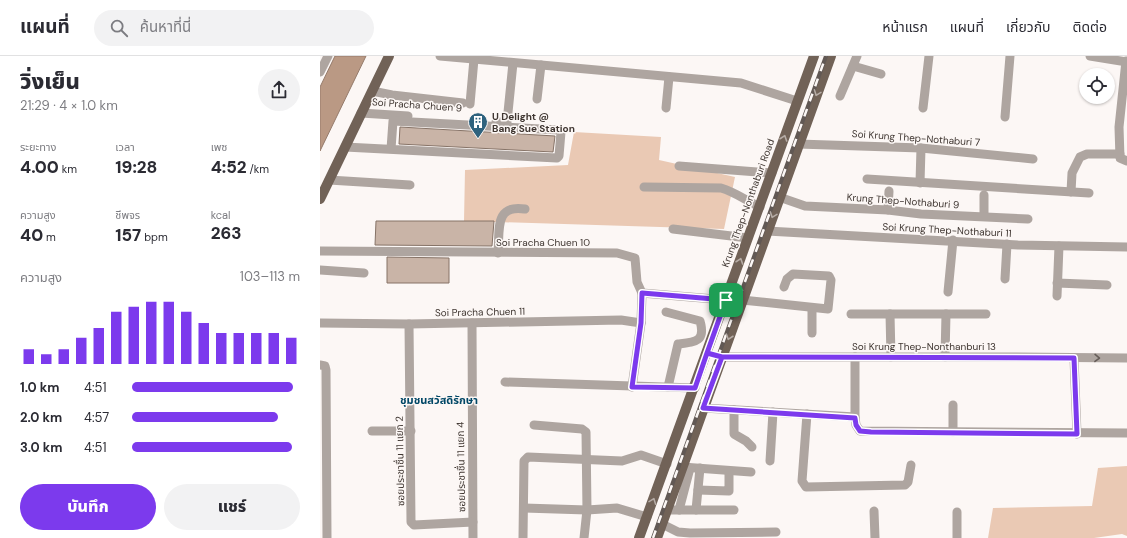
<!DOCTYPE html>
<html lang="th">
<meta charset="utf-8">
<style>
:root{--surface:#fff;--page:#f2f2f3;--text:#2b2b33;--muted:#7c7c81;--line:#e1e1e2;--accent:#7c3aed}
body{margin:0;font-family:"DM Sans","Noto Sans Thai",sans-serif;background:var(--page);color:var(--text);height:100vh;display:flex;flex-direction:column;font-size:15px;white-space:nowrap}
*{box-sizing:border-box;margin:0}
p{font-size:13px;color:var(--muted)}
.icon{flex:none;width:22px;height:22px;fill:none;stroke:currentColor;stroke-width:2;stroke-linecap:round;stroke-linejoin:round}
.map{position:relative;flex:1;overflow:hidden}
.panel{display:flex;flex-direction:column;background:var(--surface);width:320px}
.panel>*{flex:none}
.controls{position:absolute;left:759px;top:12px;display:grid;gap:8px}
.controls a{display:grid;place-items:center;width:36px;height:36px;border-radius:50%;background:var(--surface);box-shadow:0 1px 3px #0004;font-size:20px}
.pin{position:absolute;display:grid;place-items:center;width:34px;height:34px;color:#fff;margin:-17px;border-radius:8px;box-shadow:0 2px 6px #0006}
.round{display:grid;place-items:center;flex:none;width:42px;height:42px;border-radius:21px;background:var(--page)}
.summary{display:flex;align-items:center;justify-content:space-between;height:68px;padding:0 20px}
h1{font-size:22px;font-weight:800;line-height:30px}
.metrics{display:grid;grid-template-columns:repeat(3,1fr);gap:6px;height:68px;padding:4px 20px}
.metrics div{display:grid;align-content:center}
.metrics b{font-size:17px;font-weight:800}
.metrics small{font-size:11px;font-weight:400}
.metrics p{font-size:11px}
.chart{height:112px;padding:8px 20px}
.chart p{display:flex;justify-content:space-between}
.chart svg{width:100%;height:72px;margin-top:4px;stroke:var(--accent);stroke-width:6}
.action{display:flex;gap:8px;margin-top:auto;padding:8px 20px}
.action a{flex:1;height:46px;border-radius:24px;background:var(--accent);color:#fff;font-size:16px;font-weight:800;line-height:46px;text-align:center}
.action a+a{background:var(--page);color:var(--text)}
ul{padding:0 20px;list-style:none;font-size:13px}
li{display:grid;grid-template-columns:64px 48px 1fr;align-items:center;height:30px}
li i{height:10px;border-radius:5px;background:var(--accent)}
header{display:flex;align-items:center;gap:24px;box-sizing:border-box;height:56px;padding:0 20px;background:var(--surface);border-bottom:1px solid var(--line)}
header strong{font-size:19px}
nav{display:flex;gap:22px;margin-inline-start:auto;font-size:14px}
.search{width:280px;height:36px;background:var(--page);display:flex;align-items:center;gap:10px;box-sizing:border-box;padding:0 14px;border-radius:22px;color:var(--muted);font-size:15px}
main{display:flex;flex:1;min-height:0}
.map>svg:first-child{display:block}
</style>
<header>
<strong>แผนที่</strong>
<div class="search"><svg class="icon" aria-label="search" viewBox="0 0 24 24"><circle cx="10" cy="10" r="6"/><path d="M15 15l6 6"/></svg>ค้นหาที่นี่</div>
<nav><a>หน้าแรก</a><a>แผนที่</a><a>เกี่ยวกับ</a><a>ติดต่อ</a></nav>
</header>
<main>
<section class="panel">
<div class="summary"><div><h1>วิ่งเย็น</h1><p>21:29 · 4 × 1.0 km</p></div><a class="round"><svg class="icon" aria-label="share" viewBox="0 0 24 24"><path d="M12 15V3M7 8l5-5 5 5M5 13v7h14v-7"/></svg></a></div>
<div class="metrics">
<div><p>ระยะทาง</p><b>4.00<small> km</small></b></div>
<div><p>เวลา</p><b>19:28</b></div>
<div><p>เพซ</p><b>4:52<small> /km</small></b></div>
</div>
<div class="metrics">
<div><p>ความสูง</p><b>40<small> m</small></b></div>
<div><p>ชีพจร</p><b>157<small> bpm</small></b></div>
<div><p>kcal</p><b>263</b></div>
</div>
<div class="chart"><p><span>ความสูง</span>103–113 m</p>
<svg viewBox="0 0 160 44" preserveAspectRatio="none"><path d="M5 44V35M15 44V38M25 44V35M35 44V28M45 44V22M55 44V12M65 44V9M75 44V6M85 44V6M95 44V12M105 44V19M115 44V25M125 44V25M135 44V25M145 44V25M155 44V28"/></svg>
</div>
<ul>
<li><b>1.0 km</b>4:51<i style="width:96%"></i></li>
<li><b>2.0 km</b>4:57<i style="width:87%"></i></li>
<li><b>3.0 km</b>4:51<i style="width:95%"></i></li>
</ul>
<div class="action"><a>บันทึก</a><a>แชร์</a></div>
</section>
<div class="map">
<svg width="807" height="482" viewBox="0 0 807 482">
<rect width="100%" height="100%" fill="#fcf7f5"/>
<g fill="#eac9b4">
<path d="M254,76l87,5 -2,23 76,17 -11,52 -260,-8 1,-51 103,-5z"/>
<path d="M807,410v70l-5,-2 -28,4h-106l5,-30 99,-2 6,-38z"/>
</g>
<path fill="#ba9984" stroke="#957b6b" d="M15,0h31l-46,95v-64z"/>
<g fill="#c9b4a7" stroke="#867367">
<path d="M80,71l155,9 -2,16 -154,-8z"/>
<path d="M56,165h118l-2,25 -117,-1z"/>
<path d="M67,201l62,1v25h-62z"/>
</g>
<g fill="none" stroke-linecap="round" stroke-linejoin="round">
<g stroke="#aea5a0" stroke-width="9">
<path d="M120,0l301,27 56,18"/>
<path d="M770,0l37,6"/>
<path d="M806,5l-7,66 1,31 7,3"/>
<path d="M533,10l28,8"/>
<path d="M0,16l8,-16"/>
<path d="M52,35l20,4 71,8"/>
<path d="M520,40l17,-40"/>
<path d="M217,43l4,-34"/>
<path d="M150,48l4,-45"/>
<path d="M346,52l3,-31"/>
<path d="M603,52l6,-52"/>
<path d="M41,57l47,3"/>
<path d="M685,61l5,-61"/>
<path d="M176,66h11l6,-59"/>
<path d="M478,88l123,4 112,11"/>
<path d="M25,91l212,11 2,-2 2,-24 -2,-2 -166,-9 -2,28"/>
<path d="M359,110l93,7"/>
<path d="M547,123l222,14"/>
<path d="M9,124l81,5"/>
<path d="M600,127l1,-35"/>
<path d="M324,131l77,1c14,4 26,13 39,19"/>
<path d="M751,136l1,-19 8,-16 7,-3h33"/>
<path d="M664,139v21"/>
<path d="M459,141l26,9 83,4 33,4 107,5"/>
<path d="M568,154l1,-19"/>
<path d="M353,173l75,9"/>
<path d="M447,175l251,14 109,2"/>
<path d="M0,195l297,2 18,5 2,24 5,11 -1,30 -9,64"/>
<path d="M178,197c2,-23 -4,-49 27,-44"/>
<path d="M0,214l44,3"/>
<path d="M685,223l2,-35"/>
<path d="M737,227l50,2"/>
<path d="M628,236l5,-52"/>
<path d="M322,237l84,7"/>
<path d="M737,240l2,-50"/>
<path d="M422,244l86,9 3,-29 -2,-4 -36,-2 -6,5 -3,8"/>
<path d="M492,252v25"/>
<path d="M346,256l34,9c6,21 -5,21 -22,23l-10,43"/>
<path d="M531,258h135"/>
<path d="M570,258l1,43"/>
<path d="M0,267l89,1 212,-4 20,3"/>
<path d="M152,267l1,215"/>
<path d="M89,268l2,198 3,3 59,-3"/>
<path d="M402,301h283l122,1"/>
<path d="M535,301v60l1,8 4,6 267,2"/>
<path d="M625,301l1,-43"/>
<path d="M754,302l3,76"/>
<path d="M0,309l5,1 1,4 1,168"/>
<path d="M185,326l190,6"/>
<path d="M383,352l152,9"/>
<path d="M414,354v24l12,7 6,6"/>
<path d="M487,358l-5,67 4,6 99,-2 3,-3 3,-17"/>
<path d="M214,369l48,4 4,3 1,78 -3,28"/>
<path d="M52,375h39"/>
<path d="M633,376v-27"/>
<path d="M450,405l3,-49"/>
<path d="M362,411l69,5"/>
<path d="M378,434l31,1v-20"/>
<path d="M204,452l63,2 30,-2 30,9"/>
<path d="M347,454h67"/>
<path d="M359,454l11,-42"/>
<path d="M376,454l4,-42"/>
<path d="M554,455l1,27"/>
<path d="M637,456v26"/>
<path d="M342,468l16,8 12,1 86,-1"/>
<path d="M203,482l1,-77 4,-4 94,4 19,-6 26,9"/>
</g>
<g stroke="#716257" stroke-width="10">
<path d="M0,143l69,-143"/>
<path d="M319,482l175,-482"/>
<path d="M337,482l174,-482"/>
</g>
<defs>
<path id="rail" d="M333,482l173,-482"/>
</defs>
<use href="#rail" stroke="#615854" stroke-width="4"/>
<use href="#rail" stroke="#fcf7f5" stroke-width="2.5" stroke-dasharray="8" stroke-linecap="butt"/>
</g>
<defs><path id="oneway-chevron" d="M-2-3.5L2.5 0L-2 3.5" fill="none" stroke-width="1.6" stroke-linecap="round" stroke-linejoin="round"/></defs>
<g stroke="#b6aca6">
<use href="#oneway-chevron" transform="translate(497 37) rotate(111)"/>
<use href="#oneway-chevron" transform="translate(464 82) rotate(-71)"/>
<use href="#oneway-chevron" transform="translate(453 159) rotate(110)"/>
<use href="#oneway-chevron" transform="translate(420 205) rotate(-71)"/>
<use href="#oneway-chevron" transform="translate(409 281) rotate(109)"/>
<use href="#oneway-chevron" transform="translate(333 445) rotate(-69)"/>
</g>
<use stroke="#665d58" href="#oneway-chevron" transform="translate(777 302) rotate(1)"/>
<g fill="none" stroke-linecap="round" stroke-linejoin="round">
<defs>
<path id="route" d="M406,244l-84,-7 -1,30 -9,64 63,1 12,-35 15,4 -19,51 152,10 1,7 4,6 11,1 206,2 -3,-76 -352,-1 -15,-4 19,-53"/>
</defs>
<use href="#route" stroke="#fff" stroke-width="8"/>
<use href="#route" stroke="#7c3aed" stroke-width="5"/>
</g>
<defs>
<symbol id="building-pin" viewBox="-11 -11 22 30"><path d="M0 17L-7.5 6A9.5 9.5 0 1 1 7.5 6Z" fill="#2e627e" stroke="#fcf7f5"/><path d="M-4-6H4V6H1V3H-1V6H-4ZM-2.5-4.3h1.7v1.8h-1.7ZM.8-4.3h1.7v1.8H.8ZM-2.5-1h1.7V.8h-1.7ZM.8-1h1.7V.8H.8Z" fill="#fff"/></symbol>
</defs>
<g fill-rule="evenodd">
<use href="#building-pin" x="147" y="55" width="22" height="30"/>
</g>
<g text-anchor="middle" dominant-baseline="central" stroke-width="3" stroke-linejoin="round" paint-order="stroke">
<g font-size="10" fill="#3f3631" stroke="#fcf7f5">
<text transform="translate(97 49) rotate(4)">Soi Pracha Chuen 9</text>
<text transform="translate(596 82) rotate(4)">Soi Krung Thep-Nothaburi 7</text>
<text transform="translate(583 145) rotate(4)">Krung Thep-Nothaburi 9</text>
<text transform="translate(428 147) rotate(-70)">Krung Thep-Nonthaburi Road</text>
<text transform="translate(627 174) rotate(3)">Soi Krung Thep-Nothaburi 11</text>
<text x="223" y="186">Soi Pracha Chuen 10</text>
<text transform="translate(160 256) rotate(-1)">Soi Pracha Chuen 11</text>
<text x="604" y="290">Soi Krung Thep-Nonthanburi 13</text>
<text transform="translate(80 405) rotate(-91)">ซอยประชาชื่น 11 แยก 2</text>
<text transform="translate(141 411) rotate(-91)">ซอยประชาชื่น 11 แยก 4</text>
</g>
<g font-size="10" font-weight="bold" fill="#3f3631" stroke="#fcf7f5" text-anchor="start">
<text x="172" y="60">U Delight @<tspan x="172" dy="12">Bang Sue Station</tspan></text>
</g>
<g font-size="11" font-weight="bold" fill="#004766" stroke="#fcf7f5">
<text x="119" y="344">ชุมชนสวัสดิรักษา</text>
</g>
</g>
</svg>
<div class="controls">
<a><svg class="icon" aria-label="locate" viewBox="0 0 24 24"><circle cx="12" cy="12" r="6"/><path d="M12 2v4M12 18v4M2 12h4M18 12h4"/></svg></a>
</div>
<div class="pin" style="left:406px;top:244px;background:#1e9e55"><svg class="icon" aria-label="arrive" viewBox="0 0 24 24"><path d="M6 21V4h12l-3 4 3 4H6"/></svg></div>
</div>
</main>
